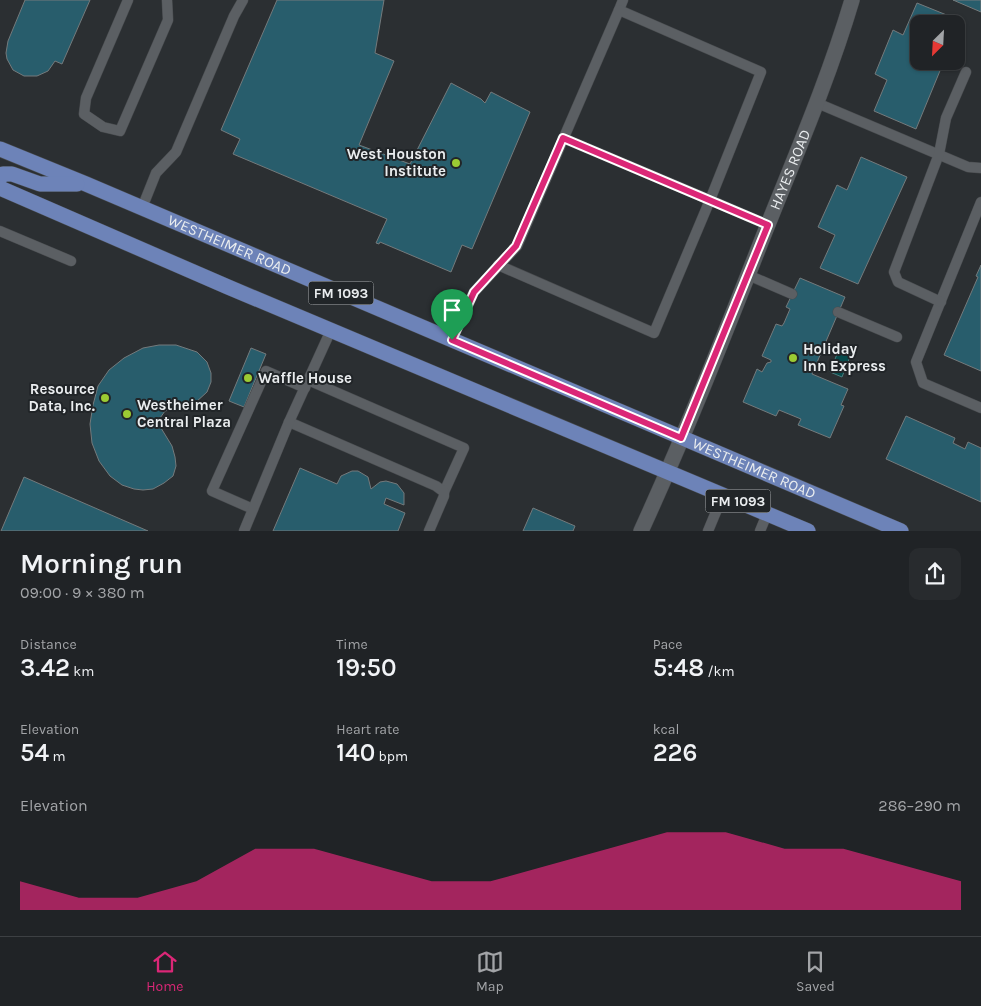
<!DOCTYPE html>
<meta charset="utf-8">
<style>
:root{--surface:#202326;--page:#282b2e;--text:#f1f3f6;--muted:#a2a4a7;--line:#3d4043;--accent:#db2777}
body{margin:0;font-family:Karla,sans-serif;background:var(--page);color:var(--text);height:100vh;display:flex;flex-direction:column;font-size:19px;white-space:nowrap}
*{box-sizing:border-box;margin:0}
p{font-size:16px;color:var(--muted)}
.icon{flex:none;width:28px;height:28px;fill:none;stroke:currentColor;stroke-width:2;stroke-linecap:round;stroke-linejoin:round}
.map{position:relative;height:531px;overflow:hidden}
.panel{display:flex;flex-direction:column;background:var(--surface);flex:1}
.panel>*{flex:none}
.needle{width:32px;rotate:204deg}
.buttons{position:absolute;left:910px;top:15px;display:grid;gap:10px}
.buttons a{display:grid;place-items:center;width:55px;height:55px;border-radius:10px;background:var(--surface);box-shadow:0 1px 4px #0004,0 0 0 1px var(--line);font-size:25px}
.pin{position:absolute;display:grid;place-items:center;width:42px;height:42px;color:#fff;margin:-51px -21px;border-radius:50% 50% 50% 0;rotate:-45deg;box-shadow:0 0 5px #0007}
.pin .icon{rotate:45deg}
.round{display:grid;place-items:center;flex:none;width:52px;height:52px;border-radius:10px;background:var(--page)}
.summary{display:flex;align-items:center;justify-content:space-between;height:85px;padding:0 20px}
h1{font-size:28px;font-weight:600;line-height:38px}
.stats{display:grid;grid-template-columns:repeat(3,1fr);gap:8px;height:85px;padding:5px 20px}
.stats div{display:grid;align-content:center}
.stats b{font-size:25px;font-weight:600}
.stats small{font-size:14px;font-weight:400}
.stats p{font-size:14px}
.chart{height:140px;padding:10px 20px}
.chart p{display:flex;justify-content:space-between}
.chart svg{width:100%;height:90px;margin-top:5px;fill:var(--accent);opacity:.7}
.menu{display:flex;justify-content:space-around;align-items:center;height:70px;border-top:1px solid var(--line);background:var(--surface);font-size:14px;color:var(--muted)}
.menu a{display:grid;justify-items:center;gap:2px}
.menu .current{color:var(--accent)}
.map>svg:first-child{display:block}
</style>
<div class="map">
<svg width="981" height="531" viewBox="0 0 981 531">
<rect width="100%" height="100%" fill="#2b2f32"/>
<path fill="#074b4c" stroke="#4b7c7d" d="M839,349l12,5 -9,23 -12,-5z"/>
<g fill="#285d6c" stroke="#747a7c">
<path d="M25,0h65l-28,64 -7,-3 -7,10 -11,5h-13l-11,-6 -6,-11 -1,-6 2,-12z"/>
<path d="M277,0h107l-9,53 19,8 -35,84 51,19 41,-81 30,16 4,4 6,-11 39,20 -58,137 -10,-4 -11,27 -71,-30 -1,2 -3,-1 11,-24 -154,-65 7,-15 -19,-9z"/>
<path d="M953,0h28v12z"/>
<path d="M917,3l47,19 -8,18v-16h-37v37h25l-28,68 -42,-18 13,-31 -12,-6 18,-44 10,5z"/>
<path d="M861,157l46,20 -49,107 -38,-16 15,-33 -17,-8 19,-42 10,5z"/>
<path d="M981,265v106l-37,-16 34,-78 -2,-1z"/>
<path d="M800,278l45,19 -33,77 36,15 -7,16 3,1 -14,32 -32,-13 3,-6 -22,-9 -3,6 -33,-14 14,-33 5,3 5,-9 4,-1v-2l-9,-4 14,-32 6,2 2,-3 6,-14 -4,-2z"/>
<path d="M159,345h17l21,7 10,10 4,11v9l-4,10 -12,11 -30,8 -5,7 1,10 11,18 3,11 1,9 -3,10 -9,7 -11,6 -10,1 -9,-1 -12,-4 -12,-9 -11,-15 -7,-18 -2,-19 3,-19 5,-19 11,-16 15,-12 19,-10z"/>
<path d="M251,348l15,6 -22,53 -15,-6z"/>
<path d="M906,416l49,22 -2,5 12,6 3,-7 13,6v54l-95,-43z"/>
<path d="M300,468l37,16 4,-8 11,-5h6l10,6 3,12 9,-7 6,-1 11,3 7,9v12l-18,-7 -2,6 21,9 -7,18h-125z"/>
<path d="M24,477l32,14 92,40h-147z"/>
<path d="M533,508l42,18 -2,5h-50z"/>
</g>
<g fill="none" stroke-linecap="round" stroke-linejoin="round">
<defs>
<g id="service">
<path d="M128,0l-42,98 -2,16 19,13 17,4 48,-111 -1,-20"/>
<path d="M619,10l4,-10"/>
<path d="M817,103l151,64 13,1"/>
<path d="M981,202l-65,160 7,21 58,25"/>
<path d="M142,208l14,-35 20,-21 58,-136 9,-16"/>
<path d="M0,231l71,30"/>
<path d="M498,265l156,68 56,-133 -147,-62"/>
<path d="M748,275l44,19"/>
<path d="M941,302l-43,-20 -4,-10 45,-118 7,-36 20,-46"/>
<path d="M838,312l59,25"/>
<path d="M452,340l22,-48 43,-46 102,-236 142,62 -51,128 58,25"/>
<path d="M308,380l156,68 -20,44"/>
<path d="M289,422l147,64 8,6v4l-15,35"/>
<path d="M253,509l-41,-18 54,-120 39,17"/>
<path d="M244,531l45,-109 42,-92"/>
<path d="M708,531l15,-36"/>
<path d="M760,531l7,-17"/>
</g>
<g id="tertiary">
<path id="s1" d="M641,531c44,-96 83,-195 122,-294 31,-78 65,-156 89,-237"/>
</g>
<g id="primary">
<path id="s2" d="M0,149l86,35 815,347"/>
<path d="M0,178l3,-4h9l28,10h37"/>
<path d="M0,188l228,99 580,244"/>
</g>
</defs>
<use href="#service" stroke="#474a4d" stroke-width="11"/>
<use href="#tertiary" stroke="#474a4d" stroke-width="16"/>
<use href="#primary" stroke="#474a4d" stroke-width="16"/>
<use href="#service" stroke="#5b5f63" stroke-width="10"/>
<use href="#tertiary" stroke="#5b5f63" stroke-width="15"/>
<use href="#primary" stroke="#6d83b8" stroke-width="15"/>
</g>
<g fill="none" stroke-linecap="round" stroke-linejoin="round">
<defs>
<path id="route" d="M563,138l205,87 -87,213 -229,-98 22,-48 42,-46z"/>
</defs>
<use href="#route" stroke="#fff" stroke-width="10"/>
<use href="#route" stroke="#db2777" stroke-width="6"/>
</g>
<g fill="#9bcb33" stroke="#212528" stroke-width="2">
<circle cx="456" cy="163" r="5"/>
<circle cx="793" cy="358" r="5"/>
<circle cx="248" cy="378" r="5"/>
<circle cx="105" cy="398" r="5"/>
<circle cx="127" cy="414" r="5"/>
</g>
<g text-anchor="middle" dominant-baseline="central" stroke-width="4" stroke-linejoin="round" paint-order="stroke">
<g fill="#212528" stroke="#aeb1b3" stroke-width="1">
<rect x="308.5" y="281.5" width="65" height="23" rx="4"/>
<rect x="705.5" y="489.5" width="65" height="23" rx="4"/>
</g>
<g font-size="14" font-weight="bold" fill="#eaedef">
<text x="341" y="293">FM 1093</text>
<text x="738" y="501">FM 1093</text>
</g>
<g font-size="15" font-weight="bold" fill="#eaedef" stroke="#212528" text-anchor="start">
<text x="446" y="154" text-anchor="end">West Houston<tspan x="446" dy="17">Institute</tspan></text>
<text x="803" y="349">Holiday<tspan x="803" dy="17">Inn Express</tspan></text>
<text x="258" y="378">Waffle House</text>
<text x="95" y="389" text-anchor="end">Resource<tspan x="95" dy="17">Data, Inc.</tspan></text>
<text x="137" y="405">Westheimer<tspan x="137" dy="17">Central Plaza</tspan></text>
</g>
<g font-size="15" fill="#eaedef" stroke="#212528">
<text stroke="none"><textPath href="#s1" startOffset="391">HAYES ROAD</textPath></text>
<text stroke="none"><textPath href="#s2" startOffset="249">WESTHEIMER ROAD</textPath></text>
<text stroke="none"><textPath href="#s2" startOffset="819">WESTHEIMER ROAD</textPath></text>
</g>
</g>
</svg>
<div class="buttons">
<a><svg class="needle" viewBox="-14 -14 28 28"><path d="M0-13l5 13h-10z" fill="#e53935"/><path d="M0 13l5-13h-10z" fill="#a2a4a7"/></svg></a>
</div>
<div class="pin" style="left:452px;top:340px;background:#1e9e55"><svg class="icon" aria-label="arrive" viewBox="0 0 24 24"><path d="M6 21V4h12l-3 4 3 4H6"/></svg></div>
</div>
<section class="panel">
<div class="summary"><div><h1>Morning run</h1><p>09:00 · 9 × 380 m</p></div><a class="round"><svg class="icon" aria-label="share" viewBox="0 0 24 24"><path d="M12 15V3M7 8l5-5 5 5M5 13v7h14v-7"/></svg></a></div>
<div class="stats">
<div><p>Distance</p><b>3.42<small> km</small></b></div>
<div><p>Time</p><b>19:50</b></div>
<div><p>Pace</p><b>5:48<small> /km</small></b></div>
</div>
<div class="stats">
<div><p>Elevation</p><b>54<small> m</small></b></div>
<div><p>Heart rate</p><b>140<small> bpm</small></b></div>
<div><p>kcal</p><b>226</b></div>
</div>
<div class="chart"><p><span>Elevation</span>286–290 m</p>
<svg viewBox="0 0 160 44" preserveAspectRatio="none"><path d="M0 44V30L10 38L20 38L30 30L40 14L50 14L60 22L70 30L80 30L90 22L100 14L110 6L120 6L130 14L140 14L150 22L160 30V44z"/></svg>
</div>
</section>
<nav class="menu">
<a class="current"><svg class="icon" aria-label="home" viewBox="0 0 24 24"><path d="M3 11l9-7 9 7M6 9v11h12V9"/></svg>Home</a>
<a><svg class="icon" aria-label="map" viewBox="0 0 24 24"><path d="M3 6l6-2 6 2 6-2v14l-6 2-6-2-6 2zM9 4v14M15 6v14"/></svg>Map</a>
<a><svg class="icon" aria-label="saved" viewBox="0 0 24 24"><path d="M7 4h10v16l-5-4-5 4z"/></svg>Saved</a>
</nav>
